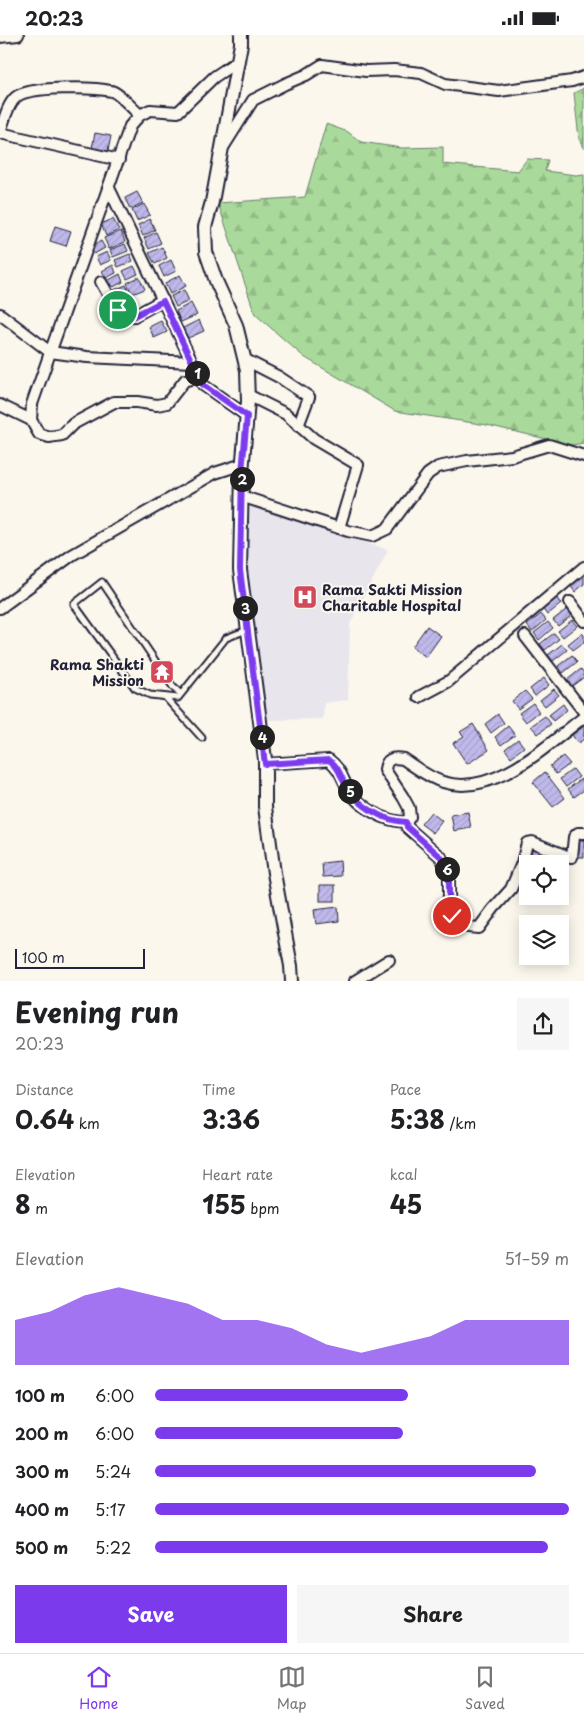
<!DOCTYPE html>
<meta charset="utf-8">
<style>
:root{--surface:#fff;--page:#f6f6f6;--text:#202124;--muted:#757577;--line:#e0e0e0;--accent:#7c3aed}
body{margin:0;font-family:"Playpen Sans",sans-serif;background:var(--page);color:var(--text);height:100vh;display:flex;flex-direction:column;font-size:19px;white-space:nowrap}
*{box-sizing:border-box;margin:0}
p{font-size:16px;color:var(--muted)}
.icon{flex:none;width:28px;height:28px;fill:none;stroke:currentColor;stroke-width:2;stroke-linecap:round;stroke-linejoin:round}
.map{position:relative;height:946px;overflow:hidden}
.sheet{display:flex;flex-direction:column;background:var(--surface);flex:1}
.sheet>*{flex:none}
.buttons{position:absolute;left:519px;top:820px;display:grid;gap:10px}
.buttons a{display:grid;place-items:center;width:50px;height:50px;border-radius:0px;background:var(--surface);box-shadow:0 2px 12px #0003;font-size:25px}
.scale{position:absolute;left:15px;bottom:12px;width:130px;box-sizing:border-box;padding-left:5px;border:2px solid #22223b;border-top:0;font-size:14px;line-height:18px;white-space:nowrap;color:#22223b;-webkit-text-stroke:4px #fbf7ec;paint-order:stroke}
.pin{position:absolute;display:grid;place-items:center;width:42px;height:42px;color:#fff;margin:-21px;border:2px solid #fff;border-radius:50%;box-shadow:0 1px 5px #0007}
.km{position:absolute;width:25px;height:25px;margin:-12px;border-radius:50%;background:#222;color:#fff;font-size:14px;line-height:25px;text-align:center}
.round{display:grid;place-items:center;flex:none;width:52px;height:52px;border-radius:0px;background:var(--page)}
.head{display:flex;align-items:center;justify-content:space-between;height:85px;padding:0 15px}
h1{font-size:28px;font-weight:700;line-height:38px}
.stats{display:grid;grid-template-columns:repeat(3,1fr);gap:8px;height:85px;padding:5px 15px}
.stats div{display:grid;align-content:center}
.stats b{font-size:25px;font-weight:700}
.stats small{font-size:14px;font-weight:400}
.stats p{font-size:14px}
.chart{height:140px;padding:10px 15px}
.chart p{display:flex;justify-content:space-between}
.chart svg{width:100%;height:90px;margin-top:5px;fill:var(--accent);opacity:.7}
.primary-button{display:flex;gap:10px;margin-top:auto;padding:10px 15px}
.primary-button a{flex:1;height:58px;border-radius:0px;background:var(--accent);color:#fff;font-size:20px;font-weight:700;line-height:58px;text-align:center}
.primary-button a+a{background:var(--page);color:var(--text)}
ul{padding:0 15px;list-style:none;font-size:16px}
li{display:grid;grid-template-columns:80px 60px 1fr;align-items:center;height:38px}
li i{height:12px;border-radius:6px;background:var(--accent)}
.status{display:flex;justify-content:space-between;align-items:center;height:35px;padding:0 25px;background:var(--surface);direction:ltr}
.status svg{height:14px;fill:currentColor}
.dock{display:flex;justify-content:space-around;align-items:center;height:70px;border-top:1px solid var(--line);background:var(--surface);font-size:14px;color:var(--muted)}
.dock a{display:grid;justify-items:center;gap:2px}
.dock .on{color:var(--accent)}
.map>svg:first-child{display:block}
</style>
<div class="status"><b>20:23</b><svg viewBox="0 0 49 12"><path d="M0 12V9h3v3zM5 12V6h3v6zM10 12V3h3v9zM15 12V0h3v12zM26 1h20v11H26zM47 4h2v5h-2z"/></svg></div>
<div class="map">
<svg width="584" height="946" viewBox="0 0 584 946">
<defs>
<pattern id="forest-firs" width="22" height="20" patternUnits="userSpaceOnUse" patternTransform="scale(1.25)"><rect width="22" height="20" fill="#aada9b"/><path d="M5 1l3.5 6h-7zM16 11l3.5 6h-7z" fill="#92bb86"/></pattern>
<pattern id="building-hatch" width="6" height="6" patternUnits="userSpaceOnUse" patternTransform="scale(1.25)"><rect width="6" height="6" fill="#c0baec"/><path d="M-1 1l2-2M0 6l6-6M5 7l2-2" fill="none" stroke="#a5a0cb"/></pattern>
</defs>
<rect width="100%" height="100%" fill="#fbf7ec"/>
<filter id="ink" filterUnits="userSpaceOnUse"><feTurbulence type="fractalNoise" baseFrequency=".02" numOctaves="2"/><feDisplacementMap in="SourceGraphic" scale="10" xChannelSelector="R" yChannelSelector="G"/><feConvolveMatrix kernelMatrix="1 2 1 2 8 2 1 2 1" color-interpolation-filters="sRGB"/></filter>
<g filter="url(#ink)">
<path fill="#e9e5ec" d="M249,467l139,48 -38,74 -2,76 -24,3 -1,16 -57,1 -23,-150z"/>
<g fill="url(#forest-firs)" stroke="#667e6b">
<path d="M584,53v61l-5,-10 -5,-46z"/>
<path d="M326,89l22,8 13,10 41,6 41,-1v17l75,7 9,-12 21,1 -3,11 31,4 8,-1v269l-12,2 -85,-20 -92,-14 -91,-54 -49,-43 -37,-111 87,-6z"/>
</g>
<g fill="url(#building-hatch)" stroke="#22223b">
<path d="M95,98l16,3 -3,15 -16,-3z"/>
<path d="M137,157l6,11 -13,6 -5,-11z"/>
<path d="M144,169l6,11 -13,6 -5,-11z"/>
<path d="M113,184l6,11 -13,6 -5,-12z"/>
<path d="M150,184l5,11 -12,6 -5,-11z"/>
<path d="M55,191l16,5 -5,15 -16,-5z"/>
<path d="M121,196l4,11 -16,7 -5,-11z"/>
<path d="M156,197l5,11 -12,6 -5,-11z"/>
<path d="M101,206l4,7 -11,6 -4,-8z"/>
<path d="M125,209l3,7 -15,6 -3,-7z"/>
<path d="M162,212l5,11 -12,6 -6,-11z"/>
<path d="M107,217l4,8 -11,5 -4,-8z"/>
<path d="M130,219l3,7 -15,6 -3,-7z"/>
<path d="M171,225l5,11 -12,6 -5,-11z"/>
<path d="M113,230l3,8 -10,5 -4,-7z"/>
<path d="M134,231l4,8 -11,5 -4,-8z"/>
<path d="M120,239l3,8 -10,5 -4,-7z"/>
<path d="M180,240l6,11 -16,8 -5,-11z"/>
<path d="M139,242l6,12 -13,5 -5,-11z"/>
<path d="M126,250l5,11 -12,5 -5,-11z"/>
<path d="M184,255l5,11 -13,6 -5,-11z"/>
<path d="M191,268l6,12 -16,7 -5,-11z"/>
<path d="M199,285l5,11 -16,7 -5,-10z"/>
<path d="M161,286l6,11 -13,6 -5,-11z"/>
<path d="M584,539v10l-9,8 -5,-7z"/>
<path d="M556,562l5,7 -14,11 -5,-7z"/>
<path d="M567,574l5,6 -14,11 -5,-6z"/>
<path d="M541,579l5,6 -14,12 -5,-7z"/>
<path d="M572,585l5,6 -14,11 -5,-6z"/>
<path d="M548,587l5,6 -14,12 -5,-7z"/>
<path d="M427,591l14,10 -15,21 -14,-10z"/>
<path d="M554,598l5,6 -14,11 -5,-6z"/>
<path d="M582,598l2,2v7l-11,8 -5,-6z"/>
<path d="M562,609l5,6 -14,11 -5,-6z"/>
<path d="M572,620l5,7 -14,11 -5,-7z"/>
<path d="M581,634l3,4v4l-12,9 -5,-6z"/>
<path d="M544,643l5,7 -14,11 -5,-7z"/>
<path d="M554,654l5,6 -14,11 -5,-6z"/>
<path d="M525,656l7,8 -14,10 -6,-8z"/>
<path d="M533,668l6,9 -13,10 -7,-9z"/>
<path d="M563,669l4,6 -14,11 -4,-6z"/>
<path d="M498,679l6,9 -13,10 -6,-9z"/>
<path d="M545,681l6,8 -13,10 -7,-8z"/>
<path d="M473,689l16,26 -22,14 -14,-21 11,-7 -4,-4z"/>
<path d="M508,691l7,9 -14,10 -6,-8z"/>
<path d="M584,691v13l-6,4 -6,-8z"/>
<path d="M518,704l6,8 -13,10 -6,-8z"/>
<path d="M563,721l7,8 -14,10 -6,-8z"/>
<path d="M573,734l6,8 -13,10 -6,-8z"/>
<path d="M545,737l20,26 -12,9 -20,-25z"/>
<path d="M581,744l3,4v7l-10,7 -6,-8z"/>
<path d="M431,777l11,9 -9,12 -12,-9z"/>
<path d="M468,777l3,16 -17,3 -3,-16z"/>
<path d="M584,805v17h-5l-2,-16z"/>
<path d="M531,812l18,4 -3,13 -18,-4z"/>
<path d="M340,826l1,15 -18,1 -1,-14z"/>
<rect x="320" y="850" width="15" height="16"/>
<path d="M338,872l1,14 -23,3 -2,-14z"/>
</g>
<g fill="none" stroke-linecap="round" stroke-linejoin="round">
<defs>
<g id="service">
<path d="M181,659l-8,-7 -71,-105 -28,22 61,84 15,7 28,3 48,-60 21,-8"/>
<path d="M165,662l37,41"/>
</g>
<g id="minor">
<path d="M0,2l18,-2"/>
<path d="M0,97c4,-11 7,-27 16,-35 13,-11 78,-10 95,-6 7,1 23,19 29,24"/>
<path d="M0,98l119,27"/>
<path d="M224,111l29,-46 32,-16 21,-9 16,-10 44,6 28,-1 27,3 24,11 54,7 73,-10 12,-4"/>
<path d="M109,153l94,197 44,31"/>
<path d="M101,247c8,13 16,34 33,34l29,-16"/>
<path d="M0,279l50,38 37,5 105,5"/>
<path d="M244,324l35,18 30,20 -11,29"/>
<path d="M248,360l38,19 28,25 44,26 -19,63"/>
<path d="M0,370l31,15 8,14 10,3 13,-2 11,-11 41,-22h23l20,3 10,-2 18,-23 14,-2"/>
<path d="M31,385l1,-16 98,-278 10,-11 10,-5 28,2 36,-35 24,-16"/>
<path d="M241,461l107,35 24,5 15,-7 41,-55 10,-7 29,-6 45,-5 37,-11 35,11"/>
<path d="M570,567l14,19"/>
<path d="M0,573l72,-53 143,-82 28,-9"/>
<path d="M525,601l59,76"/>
<path d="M419,662l30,-16 135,-114"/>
<path d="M265,729l64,-4c11,8 13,18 19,29 11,18 37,33 58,33l4,-5 -1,-9 -6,-11 -18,-27c1,-11 7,-13 18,-11 13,8 25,19 40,23 51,16 104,-37 141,-65"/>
<path d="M406,787l1,5 34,30 8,18v26l3,15 16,11 11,1 14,-19 18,-20 11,-26 5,-20 5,-1 37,15h3l2,-20 4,-4h6"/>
<path d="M355,946l34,-21"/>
</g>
<path id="tertiary" d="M241,0v9l-29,158 -7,25 1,25 10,29 20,44 11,45 1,31 -6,71 -2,98 25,189v48l9,66 17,93 1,15"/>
</defs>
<use href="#service" stroke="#22223b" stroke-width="9"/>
<use href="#minor" stroke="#22223b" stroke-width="14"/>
<use href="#tertiary" stroke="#22223b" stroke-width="16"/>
<use href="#service" stroke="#fbf7ec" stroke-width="5"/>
<use href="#minor" stroke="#fbf7ec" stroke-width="10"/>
<use href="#tertiary" stroke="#fbf7ec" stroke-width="12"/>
</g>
</g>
<g fill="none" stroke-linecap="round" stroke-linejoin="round" filter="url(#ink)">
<defs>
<path id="route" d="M118,275l11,6h5l29,-15 40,84 44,31 -5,56 -2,98 25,194 64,-4c10,7 11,15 17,26 12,19 36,35 60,36l1,5 34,30 8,18v26l3,15"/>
</defs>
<use href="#route" stroke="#fff" stroke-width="10"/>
<use href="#route" stroke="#7c3aed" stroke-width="6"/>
</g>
<defs>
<symbol id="hospital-square" viewBox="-11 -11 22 22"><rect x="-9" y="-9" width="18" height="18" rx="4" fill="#d1495b" stroke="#fbf7ec"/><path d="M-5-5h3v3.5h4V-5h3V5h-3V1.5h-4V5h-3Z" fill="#fff"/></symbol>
<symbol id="temple-square" viewBox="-11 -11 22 22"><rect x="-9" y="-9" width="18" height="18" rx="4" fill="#d1495b" stroke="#fbf7ec"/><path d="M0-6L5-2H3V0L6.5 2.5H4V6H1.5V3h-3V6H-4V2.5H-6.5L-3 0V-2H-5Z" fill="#fff"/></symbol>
</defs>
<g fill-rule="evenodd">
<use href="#hospital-square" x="291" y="548" width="28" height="28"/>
<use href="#temple-square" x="148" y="623" width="28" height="28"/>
</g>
<g text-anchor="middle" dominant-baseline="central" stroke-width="4" stroke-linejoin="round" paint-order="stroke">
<g font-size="14" font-weight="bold" fill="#22223b" stroke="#fbf7ec" text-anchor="start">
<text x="322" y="554">Rama Sakti Mission<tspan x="322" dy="16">Charitable Hospital</tspan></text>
<text x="144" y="629" text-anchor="end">Rama Shakti<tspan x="144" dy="16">Mission</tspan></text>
</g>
</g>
</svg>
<div class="buttons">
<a><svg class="icon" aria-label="locate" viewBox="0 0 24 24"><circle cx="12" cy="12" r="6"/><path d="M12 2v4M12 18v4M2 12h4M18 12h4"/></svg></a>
<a><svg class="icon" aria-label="layers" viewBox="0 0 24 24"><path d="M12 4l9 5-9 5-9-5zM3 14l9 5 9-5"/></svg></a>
</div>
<div class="scale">100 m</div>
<div class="pin" style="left:118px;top:275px;background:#1e9e55"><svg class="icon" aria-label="arrive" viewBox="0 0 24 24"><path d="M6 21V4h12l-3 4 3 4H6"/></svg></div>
<div class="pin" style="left:452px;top:881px;background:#d93025"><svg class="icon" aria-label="check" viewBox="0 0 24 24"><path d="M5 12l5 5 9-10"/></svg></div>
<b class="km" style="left:197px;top:338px">1</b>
<b class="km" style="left:242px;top:444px">2</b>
<b class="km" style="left:245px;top:573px">3</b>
<b class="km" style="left:262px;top:702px">4</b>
<b class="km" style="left:350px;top:756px">5</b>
<b class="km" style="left:447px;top:834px">6</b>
</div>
<section class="sheet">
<div class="head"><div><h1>Evening run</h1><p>20:23</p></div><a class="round"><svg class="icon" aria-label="share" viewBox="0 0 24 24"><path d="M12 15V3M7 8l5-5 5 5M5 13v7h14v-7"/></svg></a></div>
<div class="stats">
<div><p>Distance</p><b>0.64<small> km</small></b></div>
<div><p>Time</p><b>3:36</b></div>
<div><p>Pace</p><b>5:38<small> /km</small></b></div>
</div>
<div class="stats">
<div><p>Elevation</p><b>8<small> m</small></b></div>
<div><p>Heart rate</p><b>155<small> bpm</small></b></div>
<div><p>kcal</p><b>45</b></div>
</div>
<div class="chart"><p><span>Elevation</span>51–59 m</p>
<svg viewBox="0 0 160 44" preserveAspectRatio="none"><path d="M0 44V22L10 18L20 10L30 6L40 10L50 14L60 22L70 22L80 26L90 34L100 38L110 34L120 30L130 22L140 22L150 22L160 22V44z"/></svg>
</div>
<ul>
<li><b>100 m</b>6:00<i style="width:61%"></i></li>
<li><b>200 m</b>6:00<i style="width:60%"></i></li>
<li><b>300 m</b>5:24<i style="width:92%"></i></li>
<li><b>400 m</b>5:17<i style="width:100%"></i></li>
<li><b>500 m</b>5:22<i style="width:95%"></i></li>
</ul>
<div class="primary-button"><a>Save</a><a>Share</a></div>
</section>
<nav class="dock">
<a class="on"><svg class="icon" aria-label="home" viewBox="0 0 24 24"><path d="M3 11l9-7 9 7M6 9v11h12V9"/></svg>Home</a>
<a><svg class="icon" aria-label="map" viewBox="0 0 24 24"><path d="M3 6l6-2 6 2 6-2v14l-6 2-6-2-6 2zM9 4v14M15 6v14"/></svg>Map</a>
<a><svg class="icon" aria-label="saved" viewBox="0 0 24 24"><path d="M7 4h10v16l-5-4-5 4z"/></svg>Saved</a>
</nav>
